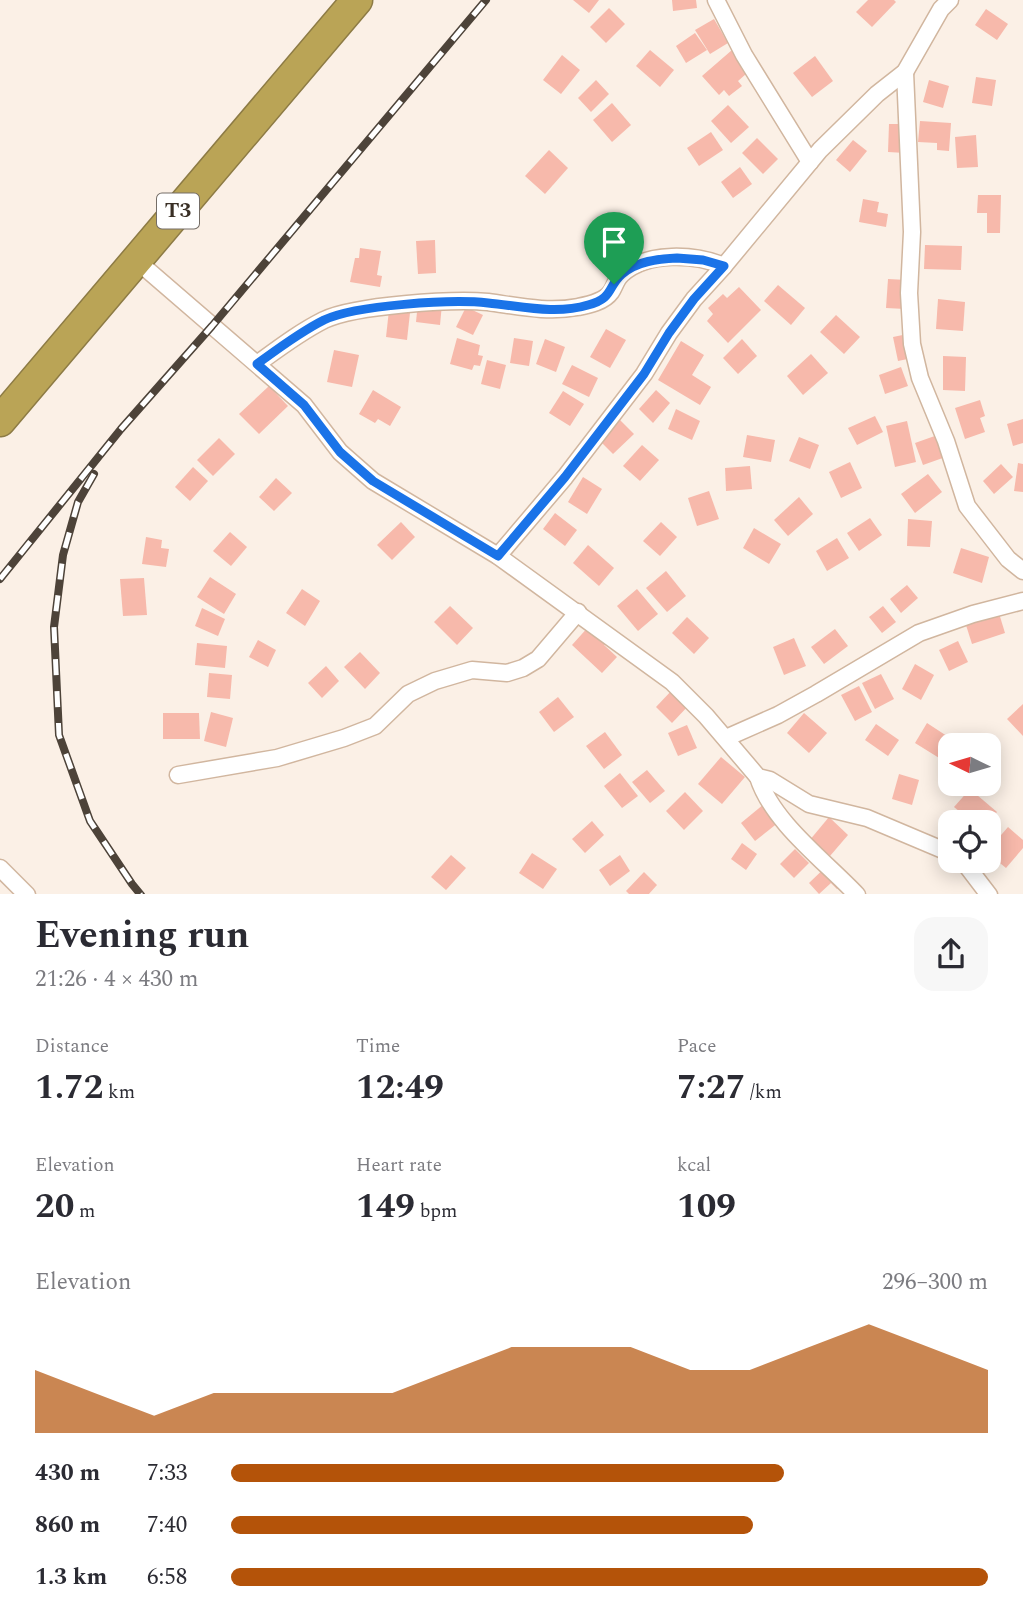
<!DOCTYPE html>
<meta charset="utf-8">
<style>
:root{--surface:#fff;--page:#f7f7f7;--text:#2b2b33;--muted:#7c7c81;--accent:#b45309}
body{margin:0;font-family:Spectral,serif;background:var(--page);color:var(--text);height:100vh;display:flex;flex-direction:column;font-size:26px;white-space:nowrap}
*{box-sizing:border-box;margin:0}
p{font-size:23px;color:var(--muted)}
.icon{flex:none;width:38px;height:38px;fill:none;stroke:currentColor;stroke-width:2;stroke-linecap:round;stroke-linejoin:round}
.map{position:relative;height:894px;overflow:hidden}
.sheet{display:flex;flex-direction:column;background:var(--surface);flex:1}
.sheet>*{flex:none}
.needle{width:46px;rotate:275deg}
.buttons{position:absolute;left:938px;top:733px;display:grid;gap:14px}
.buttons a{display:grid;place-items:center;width:63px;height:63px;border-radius:14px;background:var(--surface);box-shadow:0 4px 18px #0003;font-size:35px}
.pin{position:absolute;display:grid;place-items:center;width:60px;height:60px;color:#fff;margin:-72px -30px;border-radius:50% 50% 50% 0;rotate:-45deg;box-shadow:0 0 7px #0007}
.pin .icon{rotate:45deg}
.round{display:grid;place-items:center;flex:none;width:74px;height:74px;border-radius:21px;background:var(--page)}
.summary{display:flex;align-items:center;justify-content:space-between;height:119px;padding:0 35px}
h1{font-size:38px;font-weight:700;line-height:52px}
.metrics{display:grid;grid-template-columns:repeat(3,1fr);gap:10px;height:119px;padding:7px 35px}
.metrics div{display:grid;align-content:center}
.metrics b{font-size:35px;font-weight:700}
.metrics small{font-size:19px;font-weight:400}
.metrics p{font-size:19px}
.chart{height:196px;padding:14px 35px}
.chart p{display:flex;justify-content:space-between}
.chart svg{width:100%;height:126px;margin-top:7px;fill:var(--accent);opacity:.7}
ul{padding:0 35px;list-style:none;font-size:23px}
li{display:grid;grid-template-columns:112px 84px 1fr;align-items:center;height:52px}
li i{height:18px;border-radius:9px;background:var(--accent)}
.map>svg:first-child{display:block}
</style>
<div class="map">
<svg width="1023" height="895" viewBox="0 0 1023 895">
<rect width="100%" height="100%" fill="#fbf0e6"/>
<g fill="#f7b9ab">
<path d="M573,0h26l-10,13z"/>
<path d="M672,0h24l1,8 -24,3z"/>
<path d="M868,0h26l2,2 -24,25 -16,-15z"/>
<path d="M609,8l16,16 -19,19 -16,-16z"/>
<path d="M986,9l22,15 -11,16 -22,-15z"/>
<path d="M714,19l14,24 -18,11 -15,-24z"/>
<path d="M695,33l12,17 -21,13 -10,-17z"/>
<path d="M650,50l24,20 -14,17 -24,-21z"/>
<path d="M732,50l13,15 -4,3 5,6 -8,7 4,5 -13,10 -5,-6 -5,5 -17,-19z"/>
<path d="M562,55l18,15 -19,24 -18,-14z"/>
<path d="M815,56l18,25 -21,16 -19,-24z"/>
<path d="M976,77l20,3 -4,26 -20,-3z"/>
<path d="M596,80l13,14 -18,18 -13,-14z"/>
<path d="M929,80l20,6 -6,22 -20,-6z"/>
<path d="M612,103l19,22 -19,17 -19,-22z"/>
<path d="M728,105l21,22 -18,16 -20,-22z"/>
<path d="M920,121l31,2 -2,28 -12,-1v-7l-19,-1z"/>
<path d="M889,124h17l-1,29 -17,-1z"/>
<path d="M711,132l12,18 -24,16 -12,-18z"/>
<path d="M976,135l2,32 -21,1 -2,-31z"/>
<path d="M757,138l21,21 -15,15 -21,-21z"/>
<path d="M853,140l14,11 -17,21 -14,-12z"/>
<path d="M549,150l19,18 -23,26 -20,-18z"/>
<path d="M740,167l12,17 -19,14 -12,-16z"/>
<path d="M978,195h23l-1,38h-13v-20h-10z"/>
<path d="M863,199l16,3 -2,10 11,2 -2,13 -27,-5z"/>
<path d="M435,240l1,33 -18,1 -2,-33z"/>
<path d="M925,245l37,1 -1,24 -37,-1z"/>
<path d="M360,248l21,3 -4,24 5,1 -2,11 -30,-5 5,-24h4z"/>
<path d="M888,279l19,1 -2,29 -19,-1z"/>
<path d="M778,285l27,23 -14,17 -27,-24z"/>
<path d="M739,287l22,23 -33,33 -21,-22 6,-7 -5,-6 15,-14 4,4z"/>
<path d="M938,299l27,3 -2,29 -27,-2z"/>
<path d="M418,302l24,2 -2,21 -24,-3z"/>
<path d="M466,307l17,8 -10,20 -17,-8z"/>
<path d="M389,310l21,3 -3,27 -21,-3z"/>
<path d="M836,315l24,22 -16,17 -24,-22z"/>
<path d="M606,329l20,11 -16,28 -20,-11z"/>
<path d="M917,332l5,24 -24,5 -5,-24z"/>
<path d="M457,338l23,7 -2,10 5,1 -3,10 -6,-1 -2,5 -22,-6z"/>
<path d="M514,338l19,3 -4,25 -19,-3z"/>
<path d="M545,339l20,8 -9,25 -20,-8z"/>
<path d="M742,339l15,17 -19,18 -15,-16z"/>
<path d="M681,341l23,14 -12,20 19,12 -11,18 -42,-25z"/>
<path d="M334,350l25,5 -7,32 -25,-5z"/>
<path d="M811,354l17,19 -25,22 -16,-19z"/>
<path d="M943,356l23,1 -1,34 -22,-1z"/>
<path d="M487,360l19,5 -6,24 -19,-5z"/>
<path d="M572,365l26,13 -9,19 -27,-13z"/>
<path d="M901,367l7,19 -23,8 -6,-19z"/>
<path d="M269,386l19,20 -29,28 -20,-20z"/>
<path d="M373,390l28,17 -11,19 -12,-7 -3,4 -16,-9z"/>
<path d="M656,390l14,13 -17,20 -14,-14z"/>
<path d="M563,391l21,13 -14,22 -21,-13z"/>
<path d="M980,400l5,16 -5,2 5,14 -20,7 -10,-31z"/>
<path d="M676,409l24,12 -8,19 -24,-11z"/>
<path d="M875,416l8,16 -26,13 -9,-17z"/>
<path d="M619,419l15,15 -21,20 -15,-15z"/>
<path d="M1023,419v24l-10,3 -6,-22z"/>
<path d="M907,421l9,41 -21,5 -9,-41z"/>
<path d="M946,432l8,22 -31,11 -8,-22z"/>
<path d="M747,435l28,5 -4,22 -28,-5z"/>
<path d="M799,437l20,8 -9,24 -21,-8z"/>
<path d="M219,438l16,16 -22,22 -16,-16z"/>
<path d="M642,445l17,15 -19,21 -17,-15z"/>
<path d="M850,462l12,26 -21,10 -12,-26z"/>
<path d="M1018,463l5,1v28l-9,-1z"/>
<path d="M1001,464l12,13 -19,17 -11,-13z"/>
<path d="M750,466l2,23 -26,2 -1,-23z"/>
<path d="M193,467l15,14 -18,20 -15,-14z"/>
<path d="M928,474l14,18 -27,21 -14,-19z"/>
<path d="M583,477l19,12 -15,25 -19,-12z"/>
<path d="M276,478l16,15 -18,18 -15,-14z"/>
<path d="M709,491l10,28 -22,7 -9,-28z"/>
<path d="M799,497l14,17 -25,22 -14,-16z"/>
<path d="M555,513l22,17 -12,16 -22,-17z"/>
<path d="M870,518l12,17 -23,16 -12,-18z"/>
<path d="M908,519l24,2 -2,26 -23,-1z"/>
<path d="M401,522l14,15 -23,23 -15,-15z"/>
<path d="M661,522l16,15 -17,19 -17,-15z"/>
<path d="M754,528l27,16 -12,20 -26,-16z"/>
<path d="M230,532l17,15 -16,19 -18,-15z"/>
<path d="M146,537l16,3 -1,8 8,1 -3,18 -24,-3z"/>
<path d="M837,538l12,20 -22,13 -11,-20z"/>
<path d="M588,545l26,23 -15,18 -26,-23z"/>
<path d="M961,548l28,9 -7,26 -29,-10z"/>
<path d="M666,571l20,25 -19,16 -21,-24z"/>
<path d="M210,577l26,17 -12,20 -27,-17z"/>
<path d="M144,578l3,37 -24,1 -3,-37z"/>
<path d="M907,585l11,13 -17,15 -11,-14z"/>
<path d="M302,589l18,12 -15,25 -19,-13z"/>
<path d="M637,589l21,25 -20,17 -21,-25z"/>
<path d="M450,606l23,22 -16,17 -23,-23z"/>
<path d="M883,606l13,16 -14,11 -13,-16z"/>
<path d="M202,608l23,11 -7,17 -23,-10z"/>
<path d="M998,610l7,23 -33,11 -7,-22z"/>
<path d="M687,617l22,21 -15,16 -22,-21z"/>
<path d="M590,625l17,17 -3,3 13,12 -15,16 -30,-28z"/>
<path d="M835,629l13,17 -24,18 -13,-17z"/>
<path d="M794,638l12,28 -22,9 -11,-28z"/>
<path d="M258,640l18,10 -8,17 -19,-10z"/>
<path d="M958,641l10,21 -19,9 -10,-21z"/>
<path d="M197,643l30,3 -2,22 -30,-3z"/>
<path d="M360,652l20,21 -15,16 -21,-22z"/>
<path d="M915,664l19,11 -13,25 -19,-11z"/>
<path d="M326,666l13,15 -17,17 -14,-15z"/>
<path d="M209,673l23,2 -2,24 -23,-2z"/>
<path d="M881,674l13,25 -19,10 -13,-26z"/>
<path d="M859,686l13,26 -17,9 -14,-26z"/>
<path d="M674,688l16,16 -18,19 -16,-16z"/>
<path d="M558,697l16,20 -20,15 -15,-20z"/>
<path d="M1023,704v32l-16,-17z"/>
<path d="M211,712l22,6 -7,29 -22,-6z"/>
<path d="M163,713h36l1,26h-37z"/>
<path d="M804,713l23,20 -18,20 -22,-20z"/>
<path d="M927,723l29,19 -2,4h-4v5l-6,10 -29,-18z"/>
<path d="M876,724l23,16 -11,16 -23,-16z"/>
<path d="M687,725l10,23 -19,8 -10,-23z"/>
<path d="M605,732l17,23 -18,14 -18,-23z"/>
<path d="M721,757l24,20 -23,27 -24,-20z"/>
<path d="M647,770l18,21 -15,12 -18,-21z"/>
<path d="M620,773l18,23 -16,12 -18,-22z"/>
<path d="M899,774l20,6 -7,25 -20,-6z"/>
<path d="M970,789l27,23 -9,10h-16l-18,-15z"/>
<path d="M685,792l18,19 -19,19 -18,-19z"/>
<path d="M764,804l15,18 -24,19 -14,-18z"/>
<path d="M829,817l19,18 -18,21 -21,-15z"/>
<path d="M592,821l12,14 -19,18 -13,-14z"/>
<path d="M1008,827l15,13v8l-17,20 -17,-14v-5z"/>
<path d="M742,843l15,11 -11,16 -15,-11z"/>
<path d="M795,849l14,14 -15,15 -14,-14z"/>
<path d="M532,853l25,16 -14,20 -24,-16z"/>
<path d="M451,855l15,13 -20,22 -15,-13z"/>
<path d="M620,855l10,16 -20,15 -11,-16z"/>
<path d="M832,861l16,18 -11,10 -6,-6 -12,11 -10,-11z"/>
<path d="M644,872l13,13 -9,10h-18l-4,-4z"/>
</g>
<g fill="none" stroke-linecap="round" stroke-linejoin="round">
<defs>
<g id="street">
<path d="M716,0l28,55 66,107"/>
<path d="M905,72l7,160 -3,61 3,51 8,34 26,63 21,65 41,53 15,12"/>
<path d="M136,260l168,145 36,47 33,29 125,75 174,126 34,34 52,61 12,3 39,24 58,14 83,35"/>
<path d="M257,364c22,-16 43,-32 67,-44 32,-15 128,-21 164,-18 30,4 59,11 90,5 10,-2 26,-5 33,-15 4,-6 5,-13 11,-18 26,-23 73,-20 102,-8"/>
<path d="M498,556l67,-79 79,-103 25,-41 25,-34 30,-33 96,-116 57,-56 28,-22 36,-63 9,-9"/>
<path d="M726,738l52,-23 38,-21 103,-61 54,-19 50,-13"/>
<path d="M178,775l99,-17 67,-20 31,-12 33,-32 27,-13 37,-11 35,3 16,-5 15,-9 40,-47"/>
<path d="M758,777c14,45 67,84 99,118"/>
<path d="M963,861l26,34"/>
<path d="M0,868l27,27"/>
</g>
<path id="highway" d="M0,421l357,-421"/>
</defs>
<use href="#street" stroke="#d1b69f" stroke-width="19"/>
<use href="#highway" stroke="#8d7b45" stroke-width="33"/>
<use href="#street" stroke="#fff" stroke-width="16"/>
<use href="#highway" stroke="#baa456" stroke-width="30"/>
<defs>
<g id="rail">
<path d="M94,474l-16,28 -15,53 -9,72 5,108 31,86 42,63 9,11"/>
<path d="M0,579l121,-150 91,-103 274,-326"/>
</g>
</defs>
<use href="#rail" stroke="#4d4339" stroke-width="8"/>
<use href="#rail" stroke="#fff" stroke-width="5" stroke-dasharray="16" stroke-linecap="butt"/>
</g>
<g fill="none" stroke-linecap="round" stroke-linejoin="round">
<defs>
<path id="route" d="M677,258l26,2 21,6 -30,33 -25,34 -25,41 -79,103 -67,79 -125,-75 -33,-29 -36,-47 -47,-41c22,-16 43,-32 67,-44 32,-15 127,-21 164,-17 33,3 67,12 100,2 26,-7 19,-18 34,-31 15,-13 36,-15 55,-16z"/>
</defs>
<use href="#route" stroke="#fff" stroke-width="14"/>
<use href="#route" stroke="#1a73e8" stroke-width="9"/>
</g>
<g text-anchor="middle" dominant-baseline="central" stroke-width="5" stroke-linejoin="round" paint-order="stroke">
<rect fill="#fff" stroke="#746d66" stroke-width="2" x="157" y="193.5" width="42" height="35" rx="5"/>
<g font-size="21" font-weight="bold" fill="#392f25">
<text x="178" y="211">T3</text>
</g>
</g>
</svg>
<div class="buttons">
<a><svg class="needle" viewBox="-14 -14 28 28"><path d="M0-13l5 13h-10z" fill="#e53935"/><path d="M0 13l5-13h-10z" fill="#7c7c81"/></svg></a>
<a><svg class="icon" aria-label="locate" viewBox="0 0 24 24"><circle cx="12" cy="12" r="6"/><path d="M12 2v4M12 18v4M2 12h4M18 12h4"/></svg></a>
</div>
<div class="pin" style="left:614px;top:284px;background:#1e9e55"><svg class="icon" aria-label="arrive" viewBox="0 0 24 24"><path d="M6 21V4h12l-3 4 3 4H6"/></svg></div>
</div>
<section class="sheet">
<div class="summary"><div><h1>Evening run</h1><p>21:26 · 4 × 430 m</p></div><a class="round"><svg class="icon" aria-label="share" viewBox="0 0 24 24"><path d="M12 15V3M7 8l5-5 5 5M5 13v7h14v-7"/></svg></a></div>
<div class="metrics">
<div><p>Distance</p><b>1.72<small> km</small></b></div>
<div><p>Time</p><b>12:49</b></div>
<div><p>Pace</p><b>7:27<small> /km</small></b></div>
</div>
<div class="metrics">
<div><p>Elevation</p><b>20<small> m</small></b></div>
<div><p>Heart rate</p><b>149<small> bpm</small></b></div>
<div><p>kcal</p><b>109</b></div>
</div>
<div class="chart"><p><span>Elevation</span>296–300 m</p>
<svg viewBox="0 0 160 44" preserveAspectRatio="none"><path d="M0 44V22L10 30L20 38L30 30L40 30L50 30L60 30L70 22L80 14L90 14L100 14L110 22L120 22L130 14L140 6L150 14L160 22V44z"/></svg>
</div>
<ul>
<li><b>430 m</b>7:33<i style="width:73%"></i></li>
<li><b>860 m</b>7:40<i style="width:69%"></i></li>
<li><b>1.3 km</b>6:58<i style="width:100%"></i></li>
</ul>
</section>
